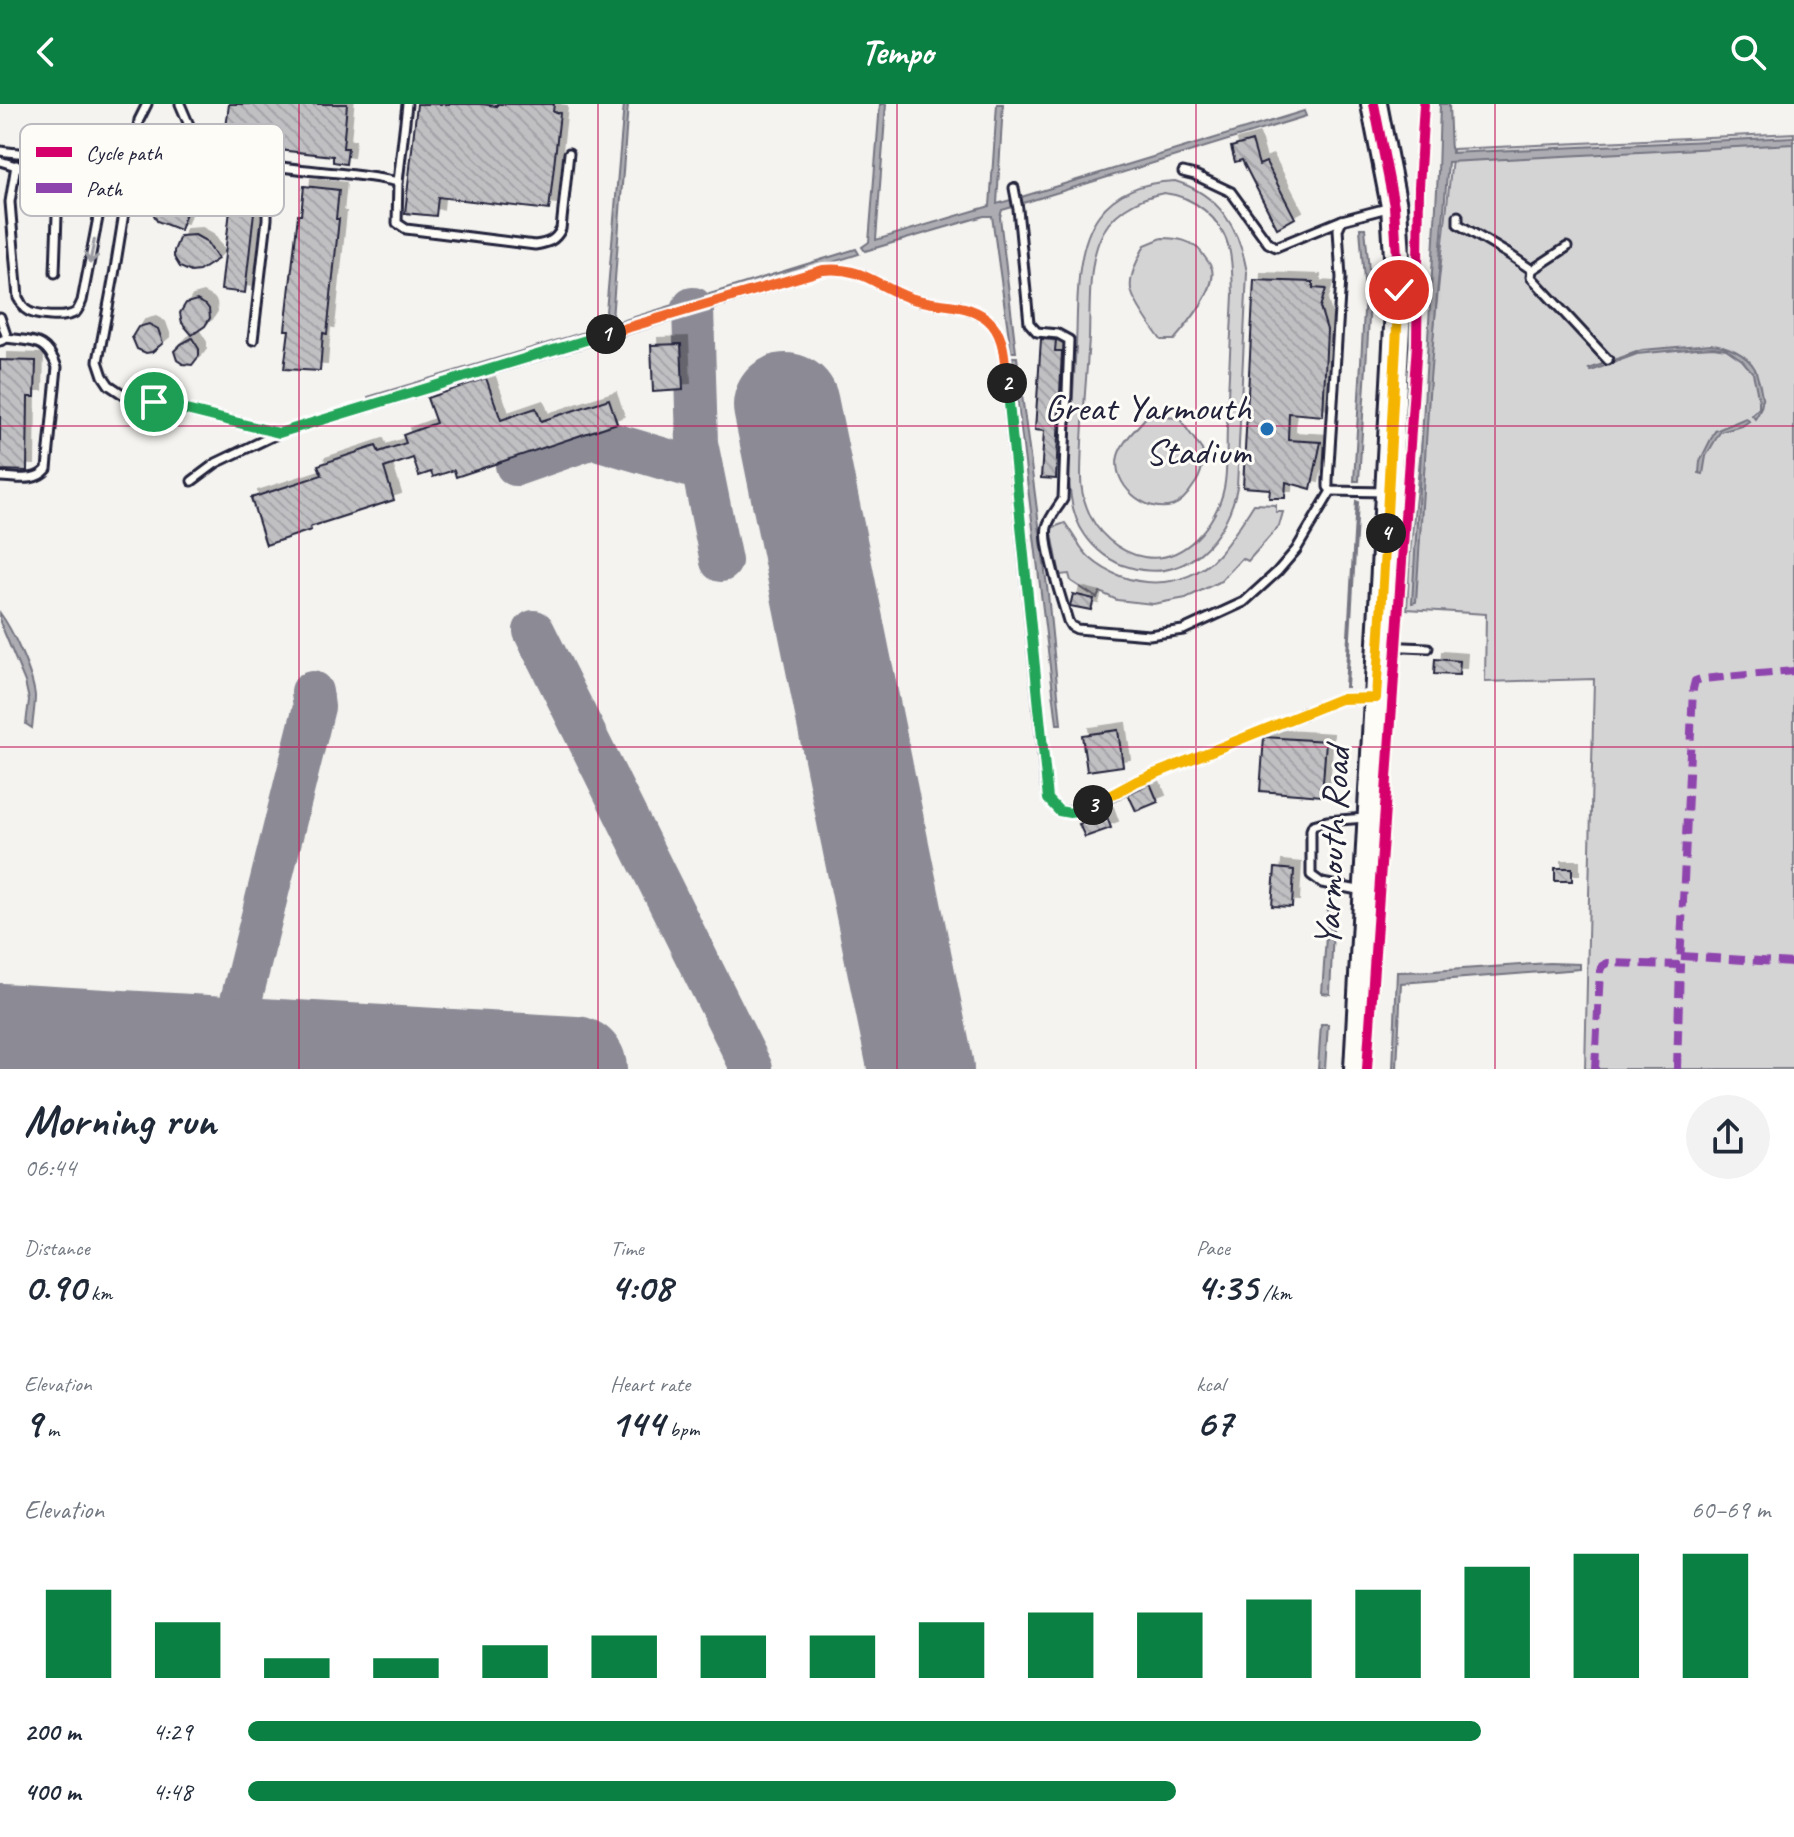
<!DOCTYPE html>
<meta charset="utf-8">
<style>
:root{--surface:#fff;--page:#f2f2f3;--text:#1f2937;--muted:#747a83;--accent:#0b8043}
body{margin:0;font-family:Caveat,sans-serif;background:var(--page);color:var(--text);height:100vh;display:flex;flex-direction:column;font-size:30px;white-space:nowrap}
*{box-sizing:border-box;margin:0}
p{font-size:26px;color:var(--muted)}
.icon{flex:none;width:44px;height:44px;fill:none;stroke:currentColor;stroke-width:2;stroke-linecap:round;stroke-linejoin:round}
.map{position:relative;height:965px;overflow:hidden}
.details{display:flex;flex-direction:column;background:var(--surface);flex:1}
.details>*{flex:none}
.pin{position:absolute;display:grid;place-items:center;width:68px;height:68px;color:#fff;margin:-34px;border:4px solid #fff;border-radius:50%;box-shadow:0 2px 8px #0007}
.km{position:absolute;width:40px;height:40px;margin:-20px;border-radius:50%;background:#222;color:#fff;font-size:22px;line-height:40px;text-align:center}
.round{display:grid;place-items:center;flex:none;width:84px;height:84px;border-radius:42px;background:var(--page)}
.summary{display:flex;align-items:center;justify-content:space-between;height:136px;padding:0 24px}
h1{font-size:44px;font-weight:700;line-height:60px}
.figures{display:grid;grid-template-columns:repeat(3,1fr);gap:12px;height:136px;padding:8px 24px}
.figures div{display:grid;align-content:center}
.figures b{font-size:40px;font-weight:700}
.figures small{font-size:22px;font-weight:400}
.figures p{font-size:22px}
.chart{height:224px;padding:16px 24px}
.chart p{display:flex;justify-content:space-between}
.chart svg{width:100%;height:144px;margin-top:8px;stroke:var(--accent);stroke-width:6}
ul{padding:0 24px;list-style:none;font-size:26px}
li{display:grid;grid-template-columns:128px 96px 1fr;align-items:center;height:60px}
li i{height:20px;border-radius:10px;background:var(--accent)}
header{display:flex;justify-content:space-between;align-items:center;height:104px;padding:0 24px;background:var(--accent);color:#fff;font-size:36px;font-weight:700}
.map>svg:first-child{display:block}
</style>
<header><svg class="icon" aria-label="back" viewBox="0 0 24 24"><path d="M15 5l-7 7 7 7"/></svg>Tempo<svg class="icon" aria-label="search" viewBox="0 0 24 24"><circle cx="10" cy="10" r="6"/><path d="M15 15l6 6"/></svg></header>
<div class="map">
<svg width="1794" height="965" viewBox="0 0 1794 965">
<defs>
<pattern id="building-back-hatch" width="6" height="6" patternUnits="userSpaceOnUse" patternTransform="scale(2)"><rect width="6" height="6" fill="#c0bfc2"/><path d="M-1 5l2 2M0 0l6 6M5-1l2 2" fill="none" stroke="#a5a4a8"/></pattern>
<filter id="shadow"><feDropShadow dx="7" dy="-7" stdDeviation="0" flood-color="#0004"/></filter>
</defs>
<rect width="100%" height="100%" fill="#f4f3ef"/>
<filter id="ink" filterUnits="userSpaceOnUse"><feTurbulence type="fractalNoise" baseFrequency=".0125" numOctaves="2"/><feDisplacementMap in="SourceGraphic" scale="16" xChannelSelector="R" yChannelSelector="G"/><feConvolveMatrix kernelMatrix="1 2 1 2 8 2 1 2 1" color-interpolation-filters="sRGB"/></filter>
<g filter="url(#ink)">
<g fill="#d5d4d5" stroke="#7c7b88" stroke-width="2" fill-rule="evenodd">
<path d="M1794,29v936h-209l9,-390 -109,3 1,-68 -79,-5 3,-56 43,-404z"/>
<path d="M1175,77c45,14 64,47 72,91l-10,215c-10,52 -51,97 -108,80 -17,-4 -34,-17 -44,-32 -13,-18 -16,-42 -16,-64 2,-42 4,-83 7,-124 2,-41 -2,-98 23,-132 19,-25 46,-33 76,-34zM1164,89c30,3 57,25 65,55 4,15 3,30 4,46 -2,44 -5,89 -6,134 -1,19 1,41 -3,60 -7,35 -40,76 -80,69 -25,-4 -49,-25 -57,-49 -4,-10 -6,-20 -6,-30 0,-46 5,-94 8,-140 1,-29 -1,-69 10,-97 10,-27 37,-43 65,-48z"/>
<path d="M1162,134c15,0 30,2 40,15 3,5 8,10 10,16 5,21 -25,56 -38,71h-13c-8,-11 -29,-40 -30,-51 -2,-14 8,-32 14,-44z"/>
<path d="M1147,312l32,2 23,32c3,11 -1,26 -8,35 -5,8 -12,18 -22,21 -27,8 -61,-22 -54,-50 4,-15 20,-29 29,-40z"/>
<path d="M1254,400l22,1v7h7l-4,14 -31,35 -6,-3 -21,23 -35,17 -33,6 -36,-4 -17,-8 -3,6 -26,-17 -2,-7 -9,1 -9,-47 14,-5c8,11 15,26 25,35 36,32 95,34 128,-3 14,-16 25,-34 36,-51z"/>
</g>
<g fill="#acacb2" stroke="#757582" stroke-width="2">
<path d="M624,0h4l-16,216 3,3 241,-74 3,5 -234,73 -256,76 -1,-6 230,-69 7,-5z"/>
<path d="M880,0h6l-10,136 114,-34 7,-102h6l-6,100 17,-5 2,7 -14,4 -2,7 16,135h-5l-19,-136h-8l-119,35 -3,-4 7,-5z"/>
<path d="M1440,0h9l2,49 343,-16v7l-346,18 -18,217 -14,223 -4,1 26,-430z"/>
<path d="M1304,7l2,5 -286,88 -2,-6z"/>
<path d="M1360,124h5l5,53 -1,37 -10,163h-5l11,-187z"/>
<path d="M1711,240c15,1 36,10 44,25 2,4 2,8 4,13 4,16 6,22 -4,37l-3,-4 7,-7v-7l-6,-28 -11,-13 -16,-11 -13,-2 -16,1 -60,6 -46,17 -2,-2 53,-19z"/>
<path d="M1012,253h5l31,237 13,130h-4z"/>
<path d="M1746,314l3,3 -7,5 -22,6 -14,24 -3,18 -4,-1 1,-12 15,-30z"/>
<path d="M1356,397l2,1 -11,185h-2z"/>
<path d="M0,509c13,17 33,62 35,83 0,10 -2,22 -3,32l-6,-4 3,-24 -4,-18 -25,-60z"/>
<path d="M1328,804h6l-4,86 -8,-1z"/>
<path d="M1549,859l31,1v5l-179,14 -4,86h-4l4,-97 36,-1z"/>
<path d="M1321,920h7l-3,45h-7z"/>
</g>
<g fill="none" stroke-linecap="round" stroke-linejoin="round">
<g stroke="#8b8a95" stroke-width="42">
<path d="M693,204l4,135 24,118"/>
<path d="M516,361l77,-27 109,32"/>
<path d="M534,527l218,438"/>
<path d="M229,945l85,-342 -2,-15"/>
</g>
<g stroke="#8b8a95" stroke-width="106">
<path d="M786,302l135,663"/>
<path d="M0,932l574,33"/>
</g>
</g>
<g fill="url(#building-back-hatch)" stroke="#22223b" stroke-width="2" filter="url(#shadow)">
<path d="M229,0h118l-4,44h5l-2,16 -13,-2v-6l-109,-12z"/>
<path d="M417,0h64l16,2v-2h57l-1,8 7,1 -11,97 -111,-13 -2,19 -31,-3z"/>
<path d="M1252,37l7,24 7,-3 29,56 -18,10 -35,-68 -7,2 -4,-15z"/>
<path d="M304,82l35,4 -3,29h3l-12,115 -4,-1 -3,38 -36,-2 5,-39h-4l13,-115h3z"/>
<path d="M173,85l12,5 3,13 -8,23 -23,-9 -5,-10 2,-14 5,-4z"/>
<path d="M231,97l24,2 -10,90 -24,-3z"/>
<path d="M195,131l11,6 12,18 -19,12 -8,1 -11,-5 -6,-10v-6l6,-15z"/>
<path d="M1254,176l59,2v6l13,1 -6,18 7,23 -4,86 -34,-3 -1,27 33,2 -10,47 -25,-7 -1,16h-16l1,-9 -27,-2z"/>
<path d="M197,196l9,5 3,4 1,9 -5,8 -13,9 -10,-12 -2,-10 6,-10z"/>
<path d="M149,220l9,5 5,14 -11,9 -6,1 -9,-4 -5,-12 6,-10z"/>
<path d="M192,234l7,11v7l-7,9 -9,-1 -6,-4 -3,-9 7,-7z"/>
<path d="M1041,235l15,1 -1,11h7l-6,128 -15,-1 3,-47 -9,-1z"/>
<path d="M681,240l2,46 -30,2 -2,-47z"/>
<path d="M0,256l36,1 -1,36h-7l-1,74 -27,-1z"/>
<path d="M486,274l15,42 35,-12 5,13 68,-22 8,24 -161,54 -2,-7 -21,7 -2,-5 -12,4 -6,-18 -29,10 10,32 -84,27 1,3 -45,15 -15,-47 71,-23 -4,-10 58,-19 3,6 27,-9 -3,-8 33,-12 -9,-25z"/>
<path d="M1073,490l21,5 -3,11 -21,-4z"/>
<path d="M1435,555l25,2 -1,14 -25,-1z"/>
<path d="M1118,626l5,36 -36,5 -5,-36z"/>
<path d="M1264,633l62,4 -4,55 -62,-5z"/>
<path d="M1150,679l8,19 -22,9 -8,-17z"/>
<path d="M1106,710l5,14 -26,9 -6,-13z"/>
<path d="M1275,764l19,2 -2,37 -20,-1z"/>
<rect x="1555" y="764" width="17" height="13"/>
</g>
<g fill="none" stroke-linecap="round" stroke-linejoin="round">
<defs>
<g id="lane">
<path d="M147,0l-8,16 -25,155 -16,86 5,15 6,9 15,10 155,38"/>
<path d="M180,0l15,35 21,20 54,6 -12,18 9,15v21l-14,121"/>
<path d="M0,47c21,4 83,3 97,13 6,4 7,11 8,17l-23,120c-1,2 -4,9 -6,11 -10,7 -42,5 -51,-3 -3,-3 -4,-7 -7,-11l-8,-96 6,-37"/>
<path d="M0,57l51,16 7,9 -3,87"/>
<path d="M270,61c43,8 86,7 128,17l9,-78"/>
<path d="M1183,68l12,3 36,17 37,51 8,4 66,-27"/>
<path d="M398,78l-1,41 9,6 129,16c13,-2 20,-4 26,-16l8,-76"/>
<path d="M1014,84l4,21 11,114 8,9 21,2 11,6 -6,159c-5,9 -13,17 -16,28 -4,18 15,73 21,94l3,5 6,3 72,6 34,-5 61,-28 33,-30 19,-22 35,-59"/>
<path d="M1458,112v8l52,31 22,15 -1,7 77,83"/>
<path d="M1532,166l35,-23"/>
<path d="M0,213l7,21 -7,3"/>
<path d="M0,373c17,0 35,6 47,-8l10,-102c-11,-29 -23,-25 -50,-29"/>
<path d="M192,377l24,-18 63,-30 544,-163c39,-4 53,16 87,28 25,9 55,3 77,21 9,8 12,17 16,27l43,440 2,13 11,12c28,5 55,-17 78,-30l203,-82 31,-1"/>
<path d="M1386,388l-55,-1 -3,-4v-7l13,-202 -3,-49 4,-9 49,-13"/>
<path d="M1382,542l46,2"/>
<path d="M1363,787l-41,-8 -11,-8v-45l2,-5 14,-4 38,-3"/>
</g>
<path id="primary" d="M1357,965l42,-779 -5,-84 -20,-102"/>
</defs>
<use href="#lane" stroke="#22223b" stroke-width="13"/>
<use href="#primary" stroke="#22223b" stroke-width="30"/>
<use href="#lane" stroke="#fdfcf7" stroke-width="7"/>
<use href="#primary" stroke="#fdfcf7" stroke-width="24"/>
<g stroke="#8e44ad" stroke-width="8" stroke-dasharray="16 8" stroke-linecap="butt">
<path d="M1681,852l113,7"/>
<path d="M1595,965l5,-98 2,-5 5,-3 73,2 13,-276 2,-8 6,-2 93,-8"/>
<path d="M1677,965l3,-104"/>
</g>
<defs>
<g id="cycleway">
<path d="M1374,0l20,102 5,84"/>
<path d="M1367,965l50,-726 2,-156 5,-83"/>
</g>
</defs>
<use href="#cycleway" stroke="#fdfcf7" stroke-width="15"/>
<use href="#cycleway" stroke="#d6006c" stroke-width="10"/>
</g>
<defs><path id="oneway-shaft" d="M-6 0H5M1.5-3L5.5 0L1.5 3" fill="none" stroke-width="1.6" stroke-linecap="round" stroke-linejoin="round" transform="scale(2)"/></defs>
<use stroke="#9a9aa2" href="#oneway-shaft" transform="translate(92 148) rotate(101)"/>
</g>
<g fill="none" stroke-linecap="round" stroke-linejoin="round" filter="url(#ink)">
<defs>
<path id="split-1" d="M154,298l125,31 327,-99"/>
<path id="split-2" d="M606,230l217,-64c39,-4 53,16 87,28 25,9 55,3 77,21 19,16 17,42 20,64"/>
<path id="split-3" d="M1007,279l41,416 11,12 11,2 23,-8"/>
<path id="split-4" d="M1093,701l44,-24 203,-82 36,-1 10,-165"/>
<path id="split-5" d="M1386,429l13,-243"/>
</defs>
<use href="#split-1" stroke="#fff" stroke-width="16"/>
<use href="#split-2" stroke="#fff" stroke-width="16"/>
<use href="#split-3" stroke="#fff" stroke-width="16"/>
<use href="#split-4" stroke="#fff" stroke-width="16"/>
<use href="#split-5" stroke="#fff" stroke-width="16"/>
<use href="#split-1" stroke="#22a559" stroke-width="10"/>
<use href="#split-2" stroke="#f0652b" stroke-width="10"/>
<use href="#split-3" stroke="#22a559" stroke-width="10"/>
<use href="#split-4" stroke="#f5b400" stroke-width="10"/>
<use href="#split-5" stroke="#f5b400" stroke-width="10"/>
</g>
<path fill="none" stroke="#c2185b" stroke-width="2" stroke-opacity="0.55" d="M299,0v965M598,0v965M897,0v965M1196,0v965M1495,0v965M0,322h1794M0,643h1794"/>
<circle fill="#1f6fb2" stroke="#fdfcf7" stroke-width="3" cx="1267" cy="325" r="8"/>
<g text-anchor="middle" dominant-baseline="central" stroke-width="6" stroke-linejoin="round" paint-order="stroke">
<g font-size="38" fill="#22223b" stroke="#fdfcf7" text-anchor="end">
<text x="1251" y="303">Great Yarmouth<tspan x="1251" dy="44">Stadium</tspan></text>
</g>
<g font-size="38" fill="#22223b" stroke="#fdfcf7">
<text transform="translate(1332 743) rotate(-87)">Yarmouth Road</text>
</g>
</g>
<rect x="20" y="20" width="264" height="92" rx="12" fill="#fdfcf7" stroke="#bbbbbf" stroke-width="2"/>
<rect x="36" y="43" width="36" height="10" fill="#d6006c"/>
<rect x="36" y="79" width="36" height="10" fill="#8e44ad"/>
<g font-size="22" fill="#22223b">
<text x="86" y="56">Cycle path</text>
<text x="86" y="92">Path</text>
</g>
</svg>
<div class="pin" style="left:154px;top:298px;background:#1e9e55"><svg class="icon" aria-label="arrive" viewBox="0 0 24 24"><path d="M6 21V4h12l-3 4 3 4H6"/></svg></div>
<div class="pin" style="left:1399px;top:186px;background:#d93025"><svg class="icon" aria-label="check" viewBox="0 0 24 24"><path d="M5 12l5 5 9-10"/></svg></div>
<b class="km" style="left:606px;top:230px">1</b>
<b class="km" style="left:1007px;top:279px">2</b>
<b class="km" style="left:1093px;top:701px">3</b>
<b class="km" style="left:1386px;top:429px">4</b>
</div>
<section class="details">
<div class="summary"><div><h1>Morning run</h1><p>06:44</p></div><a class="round"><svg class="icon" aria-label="share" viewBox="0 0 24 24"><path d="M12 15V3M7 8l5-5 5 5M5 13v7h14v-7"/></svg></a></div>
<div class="figures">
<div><p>Distance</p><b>0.90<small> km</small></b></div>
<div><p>Time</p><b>4:08</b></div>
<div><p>Pace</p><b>4:35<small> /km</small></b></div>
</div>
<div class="figures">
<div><p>Elevation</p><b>9<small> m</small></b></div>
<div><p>Heart rate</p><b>144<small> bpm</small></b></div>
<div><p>kcal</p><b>67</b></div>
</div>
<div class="chart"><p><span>Elevation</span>60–69 m</p>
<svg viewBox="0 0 160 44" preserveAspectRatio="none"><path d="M5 44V17M15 44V27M25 44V38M35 44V38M45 44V34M55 44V31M65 44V31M75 44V31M85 44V27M95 44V24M105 44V24M115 44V20M125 44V17M135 44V10M145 44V6M155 44V6"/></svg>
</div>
<ul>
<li><b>200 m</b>4:29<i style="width:81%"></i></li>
<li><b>400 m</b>4:48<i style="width:61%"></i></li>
</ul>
</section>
